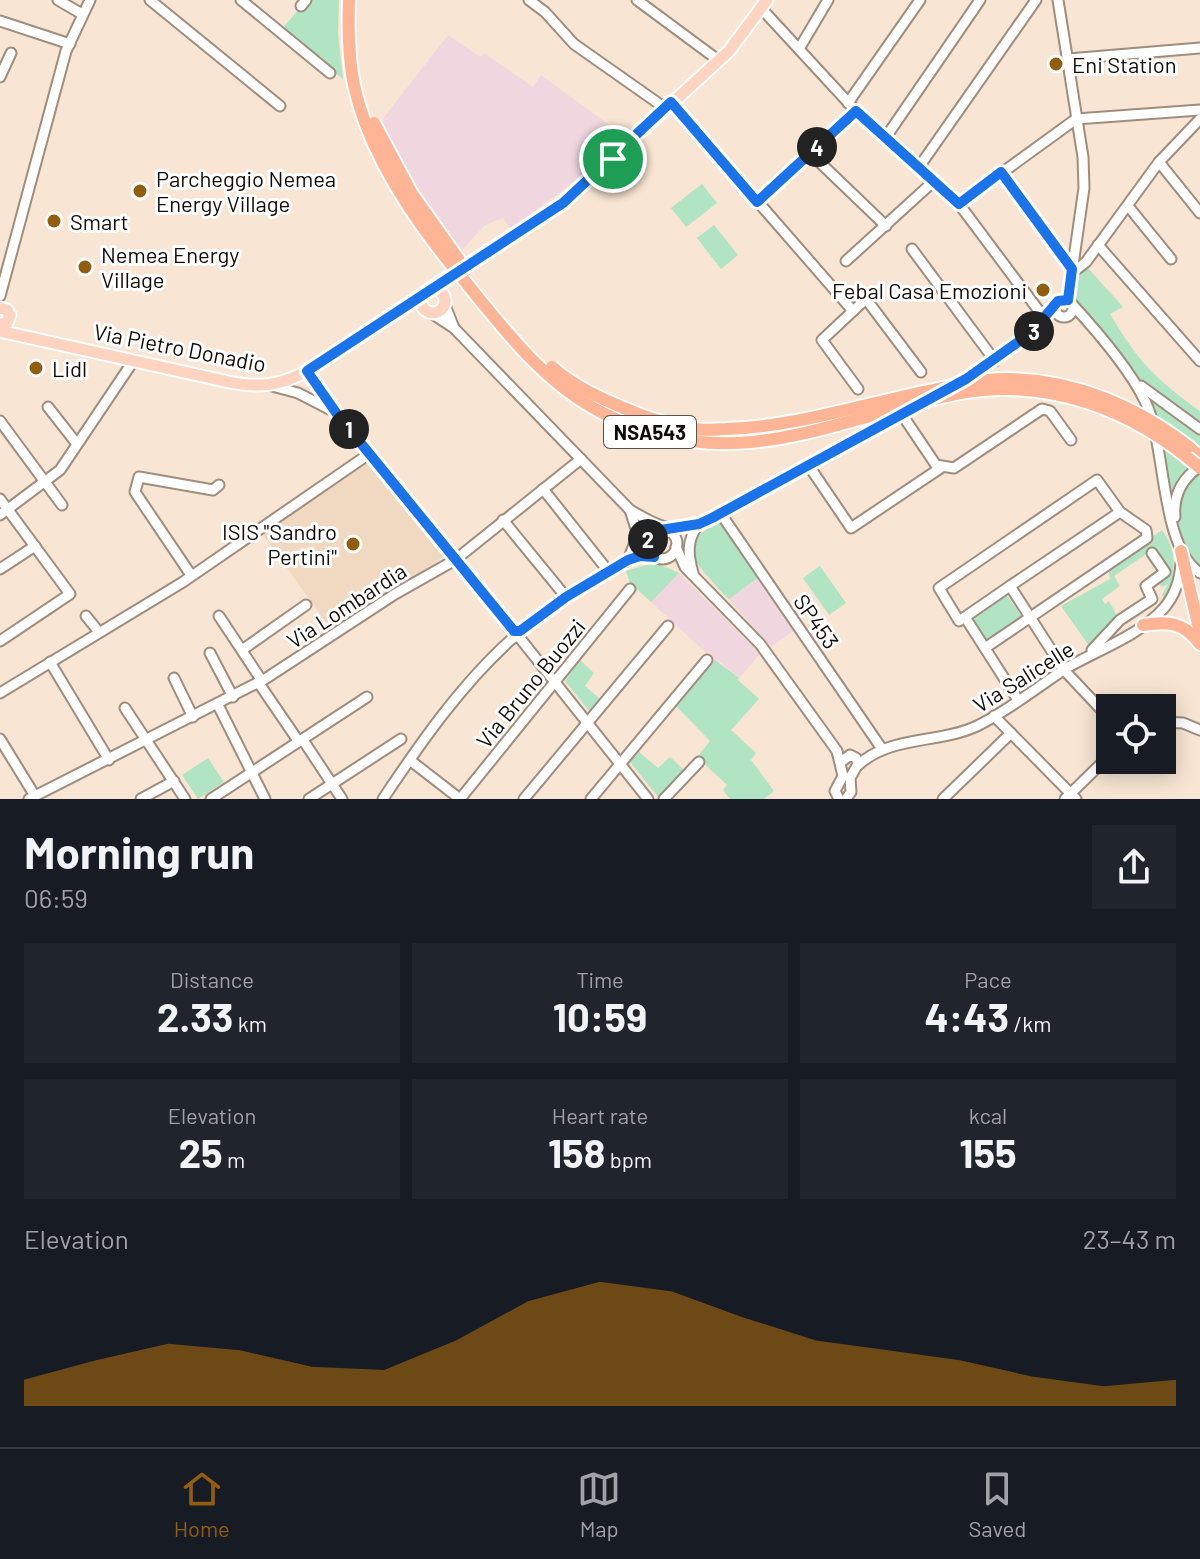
<!DOCTYPE html>
<meta charset="utf-8">
<style>
:root{--surface:#171b24;--page:#20242c;--text:#f1f3f6;--muted:#9ea1a6;--line:#363941;--accent:#915d10}
body{margin:0;font-family:Barlow,sans-serif;background:var(--page);color:var(--text);height:100vh;display:flex;flex-direction:column;font-size:30px;white-space:nowrap}
*{box-sizing:border-box;margin:0}
p{font-size:26px;color:var(--muted)}
.icon{flex:none;width:44px;height:44px;fill:none;stroke:currentColor;stroke-width:2;stroke-linecap:round;stroke-linejoin:round}
.map{position:relative;height:799px;overflow:hidden}
.details{display:flex;flex-direction:column;background:var(--surface);flex:1}
.details>*{flex:none}
.buttons{position:absolute;left:1096px;top:694px;display:grid;gap:16px}
.buttons a{display:grid;place-items:center;width:80px;height:80px;border-radius:0px;background:var(--surface);box-shadow:0 4px 20px #0003;font-size:40px}
.pin{position:absolute;display:grid;place-items:center;width:68px;height:68px;color:#fff;margin:-34px;border:4px solid #fff;border-radius:50%;box-shadow:0 2px 8px #0007}
.km{position:absolute;width:40px;height:40px;margin:-20px;border-radius:50%;background:#222;color:#fff;font-size:22px;line-height:40px;text-align:center}
.round{display:grid;place-items:center;flex:none;width:84px;height:84px;border-radius:0px;background:var(--page)}
.summary{display:flex;align-items:center;justify-content:space-between;height:136px;padding:0 24px}
h1{font-size:44px;font-weight:700;line-height:60px}
.figures{display:grid;grid-template-columns:repeat(3,1fr);gap:12px;height:136px;padding:8px 24px}
.figures div{display:grid;align-content:center;border-radius:0px;background:var(--page);text-align:center}
.figures b{font-size:40px;font-weight:700}
.figures small{font-size:22px;font-weight:400}
.figures p{font-size:22px}
.chart{height:224px;padding:16px 24px}
.chart p{display:flex;justify-content:space-between}
.chart svg{width:100%;height:144px;margin-top:8px;fill:var(--accent);opacity:.7}
.tab-bar{display:flex;justify-content:space-around;align-items:center;height:112px;border-top:2px solid var(--line);background:var(--surface);font-size:22px;color:var(--muted)}
.tab-bar a{display:grid;justify-items:center;gap:4px}
.tab-bar .current{color:var(--accent)}
.map>svg:first-child{display:block}
</style>
<div class="map">
<svg width="1200" height="799" viewBox="0 0 1200 799">
<rect width="100%" height="100%" fill="#f8e5d3"/>
<g fill="#f0d7df">
<path d="M448,35l32,22 4,-4 49,34 8,-12 83,61 -46,43 -67,50 -8,-11 -18,7 -24,26 -42,-60 -37,-63 -1,-7z"/>
<path d="M679,573l81,81 -21,24 -21,-18 -2,2 -65,-60z"/>
<path d="M759,577l37,52 -25,18 -42,-48z"/>
</g>
<path fill="#f0d8c1" d="M370,461l75,95 -113,75 -70,-98z"/>
<g fill="#b0e4c3">
<path d="M310,0h29l-1,34 5,45 -61,-50 17,-20 4,2z"/>
<path d="M702,184l15,19 -31,24 -15,-19z"/>
<path d="M714,225l24,30 -17,14 -24,-31z"/>
<path d="M1086,266l37,41 -13,7c28,47 45,65 90,97v14l-48,-32 -73,-84 -6,-15 1,-17z"/>
<path d="M1150,399l50,33v29l-29,43 -15,-88z"/>
<path d="M1200,471v99c-26,-29 -33,-73 0,-99z"/>
<path d="M719,521l40,56 -30,22c-7,-6 -12,-12 -18,-19 -25,-26 -25,-41 8,-59z"/>
<path d="M1162,530c16,23 15,45 2,69l-2,-4 6,-11 -6,3 -4,-4 13,-12 -16,-23 -41,28 6,10 -18,13 3,5 4,-3 9,17 -28,29 -29,-41 49,-27 -2,-11z"/>
<path d="M650,564l11,1 18,8 -28,29 -21,-19 -4,-12z"/>
<path d="M820,566l26,37 -17,12 -26,-37z"/>
<path d="M1006,594l16,23 -35,25 -14,-24z"/>
<path d="M580,660l14,13 -9,13 16,14 -11,12 -25,-31z"/>
<path d="M715,660l24,18 -1,2 21,19 -28,31 25,23 -5,7 23,31 -10,8h-34l-7,-9 4,-5 -30,-28 13,-16 -35,-36z"/>
<path d="M639,752l19,16 12,-11 14,13 -25,28 -29,-36z"/>
<path d="M208,758l16,24 -26,17 -16,-24z"/>
</g>
<g fill="none" stroke-linecap="round" stroke-linejoin="round">
<defs>
<g id="minor">
<path d="M58,0l24,14"/>
<path d="M150,0l130,106"/>
<path d="M241,0l89,73"/>
<path d="M529,0l16,12 29,32 91,64"/>
<path d="M637,0l81,60"/>
<path d="M1058,0l25,157 1,31 -16,112"/>
<path d="M301,6l5,-6"/>
<path d="M761,8l95,103 103,93 86,115"/>
<path d="M0,21l70,23"/>
<path d="M799,49l29,-49"/>
<path d="M1068,59l132,-11"/>
<path d="M0,77l11,-24"/>
<path d="M671,102l182,209 -31,29 36,49"/>
<path d="M848,103l72,-103"/>
<path d="M886,137l94,-137"/>
<path d="M810,153l76,73"/>
<path d="M1159,162l41,51"/>
<path d="M919,167l117,-167"/>
<path d="M1001,172l71,97"/>
<path d="M757,202l99,-91"/>
<path d="M959,204l117,-85 124,-9"/>
<path d="M1128,206l43,53"/>
<path d="M1098,245l102,116"/>
<path d="M912,249l83,112"/>
<path d="M846,261l88,-80"/>
<path d="M1072,269h5l9,-7 73,-100 41,-43"/>
<path d="M0,296l66,-245 24,-51"/>
<circle cx="1064" cy="308" r="9"/>
<path d="M1071,303c24,26 59,67 74,98 22,44 14,144 55,172"/>
<path d="M445,305l9,23"/>
<path d="M853,311l13,-12 55,73"/>
<path d="M431,313l23,15 176,182c34,19 44,26 82,8l196,-108"/>
<path d="M307,371l30,43 118,146 126,-101"/>
<path d="M963,381l68,-48 24,-28"/>
<path d="M272,386l26,7 33,17"/>
<path d="M1141,386l59,43"/>
<path d="M48,407l29,37"/>
<path d="M901,413l35,52 18,3 88,-59 8,2 21,29"/>
<path d="M0,421l62,84"/>
<path d="M809,466l42,62 91,-61"/>
<path d="M543,489l66,83"/>
<path d="M0,499l70,95 -70,47"/>
<path d="M721,514l161,235"/>
<path d="M0,515l60,-45 74,-110"/>
<path d="M1175,517c-2,-22 8,-39 25,-51"/>
<path d="M503,520l63,77"/>
<circle cx="662" cy="544" r="15"/>
<path d="M676,547l9,20 75,77 77,107 6,25 -8,15 4,8"/>
<path d="M628,560l10,-25 -8,-25"/>
<path d="M0,569l35,-23"/>
<path d="M693,573c-5,-18 -7,-33 6,-49"/>
<path d="M191,575l-56,-83 4,-15 74,13 6,-5"/>
<path d="M86,616l13,16"/>
<path d="M219,616l43,65"/>
<path d="M965,617l45,-31"/>
<path d="M520,631l46,-34 62,-37 12,-4 14,1"/>
<path d="M519,637h-5v-6h6l-1,6 129,162"/>
<path d="M985,648l162,-110 -1,-8 -26,-18"/>
<path d="M242,650l64,-45"/>
<path d="M1092,650l28,-30 32,-21 -6,-13 19,-14 -13,-19"/>
<path d="M210,653l23,44"/>
<path d="M50,662l59,98"/>
<path d="M174,678l19,39"/>
<path d="M258,682l41,60"/>
<path d="M0,693l183,-111 186,-128"/>
<path d="M1018,700l-53,-83 -6,4 -20,-33 158,-108 23,32 -110,74 54,84 46,49"/>
<path d="M218,705l47,94"/>
<path d="M125,708l60,91"/>
<path d="M994,716l82,83"/>
<path d="M1162,722l21,1 17,7"/>
<path d="M0,739l35,57"/>
<path d="M303,740l39,59"/>
<path d="M411,761l49,38"/>
<path d="M841,762l9,-7 6,3 2,6 -8,14 1,14 -5,7"/>
<path d="M857,766c33,-31 81,-22 120,-40 31,-15 59,-38 88,-57 32,-19 74,-33 99,-61 11,-13 16,-28 17,-45"/>
<path d="M29,799l236,-120 130,-85 60,-34 59,71"/>
<path d="M141,799l33,-18"/>
<path d="M211,799l156,-102"/>
<path d="M309,799l92,-60"/>
<path d="M383,799c38,-57 80,-117 131,-162"/>
<path d="M460,799l170,-210"/>
<path d="M524,799l144,-173"/>
<path d="M591,799l116,-139"/>
<path d="M664,799l35,-37"/>
<path d="M943,799l68,-66"/>
<path d="M1065,799l45,-44"/>
</g>
<g id="major">
<circle cx="433" cy="301" r="12"/>
<path d="M429,289l134,-86 166,-152 38,-51"/>
<path d="M0,308l7,2 3,5 -3,8 -7,1"/>
<path d="M0,331l229,51c30,6 51,4 78,-11l117,-78"/>
</g>
<g id="highway">
<path d="M1189,447l11,10"/>
<path d="M1181,551l19,82"/>
<path d="M1143,625c25,-4 41,-3 57,19"/>
</g>
</defs>
<use href="#minor" stroke="#9f8d7e" stroke-width="13"/>
<use href="#major" stroke="#fff" stroke-width="15"/>
<use href="#highway" stroke="#fff" stroke-width="16"/>
<use href="#minor" stroke="#fff" stroke-width="9"/>
<use href="#major" stroke="#fed3c0" stroke-width="11"/>
<use href="#highway" stroke="#feb596" stroke-width="12"/>
<defs>
<g id="highway-bridge">
<path d="M349,0c-1,28 -1,57 5,85 15,69 60,135 105,189 42,51 82,107 142,138 132,69 231,6 359,-19 89,-16 174,17 240,75"/>
<path d="M374,123l38,71 54,76"/>
<path d="M552,367c21,19 48,31 74,42 21,9 46,17 69,20 10,2 21,0 31,0 68,-2 135,-24 202,-38 25,-5 51,-12 77,-12 68,0 131,27 184,68"/>
</g>
</defs>
<use href="#highway-bridge" stroke="#fff" stroke-width="16" stroke-linecap="butt"/>
<use href="#highway-bridge" stroke="#feb596" stroke-width="12"/>
</g>
<g fill="none" stroke-linecap="round" stroke-linejoin="round">
<defs>
<path id="route" d="M671,102l86,100 99,-91 103,93 42,-32 71,97 -4,31 -10,1 -27,32 -65,46 -254,139 -13,6 -45,7 -7,13 7,13 -14,-1 -12,4 -62,37 -46,34h-6l-177,-217 -30,-43 256,-168z"/>
</defs>
<use href="#route" stroke="#fff" stroke-width="16"/>
<use href="#route" stroke="#1a73e8" stroke-width="10"/>
</g>
<g fill="#915d10" stroke="#fff" stroke-width="3">
<circle cx="1056" cy="64" r="8"/>
<circle cx="140" cy="191" r="8"/>
<circle cx="54" cy="221" r="8"/>
<circle cx="85" cy="267" r="8"/>
<circle cx="1043" cy="290" r="8"/>
<circle cx="36" cy="368" r="8"/>
<circle cx="353" cy="544" r="8"/>
</g>
<g text-anchor="middle" dominant-baseline="central" stroke-width="6" stroke-linejoin="round" paint-order="stroke">
<rect fill="#fff" stroke="#585451" stroke-width="2" x="604" y="416" width="92" height="32" rx="6"/>
<g font-size="20" font-weight="bold" fill="#110b06">
<text x="650" y="432">NSA543</text>
</g>
<g font-size="22" fill="#110b06" stroke="#fff" text-anchor="start">
<text x="1072" y="64">Eni Station</text>
<text x="156" y="178">Parcheggio Nemea<tspan x="156" dy="25">Energy Village</tspan></text>
<text x="70" y="221">Smart</text>
<text x="101" y="254">Nemea Energy<tspan x="101" dy="25">Village</tspan></text>
<text x="1027" y="290" text-anchor="end">Febal Casa Emozioni</text>
<text x="52" y="368">Lidl</text>
<text x="337" y="531" text-anchor="end">ISIS "Sandro<tspan x="337" dy="25">Pertini"</tspan></text>
</g>
<g font-size="22" fill="#110b06" stroke="#fff">
<text transform="translate(180 347) rotate(11)">Via Pietro Donadio</text>
<text transform="translate(346 605) rotate(-33)">Via Lombardia</text>
<text transform="translate(817 621) rotate(55)">SP453</text>
<text transform="translate(1023 676) rotate(-32)">Via Salicelle</text>
<text transform="translate(530 683) rotate(-51)">Via Bruno Buozzi</text>
</g>
</g>
</svg>
<div class="buttons">
<a><svg class="icon" aria-label="locate" viewBox="0 0 24 24"><circle cx="12" cy="12" r="6"/><path d="M12 2v4M12 18v4M2 12h4M18 12h4"/></svg></a>
</div>
<div class="pin" style="left:613px;top:159px;background:#1e9e55"><svg class="icon" aria-label="arrive" viewBox="0 0 24 24"><path d="M6 21V4h12l-3 4 3 4H6"/></svg></div>
<b class="km" style="left:349px;top:429px">1</b>
<b class="km" style="left:648px;top:539px">2</b>
<b class="km" style="left:1034px;top:331px">3</b>
<b class="km" style="left:817px;top:147px">4</b>
</div>
<section class="details">
<div class="summary"><div><h1>Morning run</h1><p>06:59</p></div><a class="round"><svg class="icon" aria-label="share" viewBox="0 0 24 24"><path d="M12 15V3M7 8l5-5 5 5M5 13v7h14v-7"/></svg></a></div>
<div class="figures">
<div><p>Distance</p><b>2.33<small> km</small></b></div>
<div><p>Time</p><b>10:59</b></div>
<div><p>Pace</p><b>4:43<small> /km</small></b></div>
</div>
<div class="figures">
<div><p>Elevation</p><b>25<small> m</small></b></div>
<div><p>Heart rate</p><b>158<small> bpm</small></b></div>
<div><p>kcal</p><b>155</b></div>
</div>
<div class="chart"><p><span>Elevation</span>23–43 m</p>
<svg viewBox="0 0 160 44" preserveAspectRatio="none"><path d="M0 44V36L10 30L20 25L30 27L40 32L50 33L60 24L70 12L80 6L90 9L100 17L110 24L120 27L130 30L140 35L150 38L160 36V44z"/></svg>
</div>
</section>
<nav class="tab-bar">
<a class="current"><svg class="icon" aria-label="home" viewBox="0 0 24 24"><path d="M3 11l9-7 9 7M6 9v11h12V9"/></svg>Home</a>
<a><svg class="icon" aria-label="map" viewBox="0 0 24 24"><path d="M3 6l6-2 6 2 6-2v14l-6 2-6-2-6 2zM9 4v14M15 6v14"/></svg>Map</a>
<a><svg class="icon" aria-label="saved" viewBox="0 0 24 24"><path d="M7 4h10v16l-5-4-5 4z"/></svg>Saved</a>
</nav>
